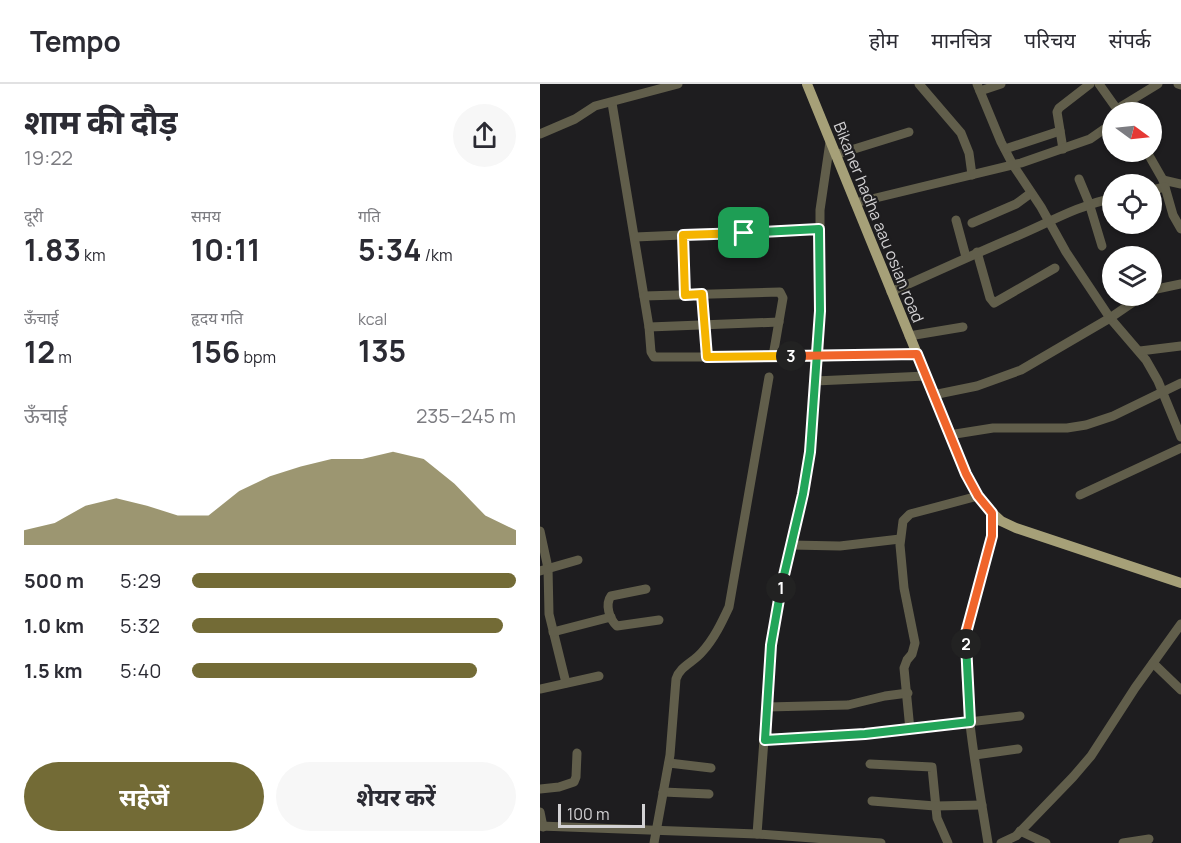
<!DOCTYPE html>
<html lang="hi">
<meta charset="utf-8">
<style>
:root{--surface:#fff;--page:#f7f7f7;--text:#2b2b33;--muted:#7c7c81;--line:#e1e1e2;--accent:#736b36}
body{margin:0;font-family:Manrope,"Noto Sans Devanagari",sans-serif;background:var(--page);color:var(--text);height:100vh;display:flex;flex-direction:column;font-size:22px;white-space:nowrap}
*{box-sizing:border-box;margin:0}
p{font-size:20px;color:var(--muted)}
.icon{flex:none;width:33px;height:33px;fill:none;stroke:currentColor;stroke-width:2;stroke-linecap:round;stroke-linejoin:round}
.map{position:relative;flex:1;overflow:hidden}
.side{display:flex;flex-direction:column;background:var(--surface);width:540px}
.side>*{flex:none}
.needle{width:39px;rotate:105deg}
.buttons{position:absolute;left:562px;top:18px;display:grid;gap:12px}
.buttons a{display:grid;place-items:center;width:60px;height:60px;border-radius:50%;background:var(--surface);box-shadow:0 2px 4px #0004;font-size:30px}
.scale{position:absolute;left:18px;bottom:15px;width:87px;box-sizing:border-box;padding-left:6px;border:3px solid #d3d2d4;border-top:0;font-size:16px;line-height:21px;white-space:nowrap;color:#d3d2d4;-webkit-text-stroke:4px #1e1d1f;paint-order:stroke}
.pin{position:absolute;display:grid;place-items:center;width:51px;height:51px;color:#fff;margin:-26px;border-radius:12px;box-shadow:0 3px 9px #0006}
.km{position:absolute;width:30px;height:30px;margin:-15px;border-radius:50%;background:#222;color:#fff;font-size:16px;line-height:30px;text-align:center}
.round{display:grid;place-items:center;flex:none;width:63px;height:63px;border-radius:32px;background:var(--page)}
.summary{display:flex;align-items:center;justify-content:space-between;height:102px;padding:0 24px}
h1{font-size:33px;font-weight:700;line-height:45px}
.figures{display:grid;grid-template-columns:repeat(3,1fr);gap:9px;height:102px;padding:6px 24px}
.figures div{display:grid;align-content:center}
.figures b{font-size:30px;font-weight:700}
.figures small{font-size:16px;font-weight:400}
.figures p{font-size:16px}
.chart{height:168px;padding:12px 24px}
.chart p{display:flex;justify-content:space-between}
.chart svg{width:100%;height:108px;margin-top:6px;fill:var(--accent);opacity:.7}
.primary-button{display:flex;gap:12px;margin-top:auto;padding:12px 24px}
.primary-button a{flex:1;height:69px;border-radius:36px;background:var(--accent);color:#fff;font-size:24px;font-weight:700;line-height:69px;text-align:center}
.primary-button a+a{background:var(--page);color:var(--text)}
ul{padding:0 24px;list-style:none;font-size:20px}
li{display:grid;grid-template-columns:96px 72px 1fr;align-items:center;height:45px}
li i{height:15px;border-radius:8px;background:var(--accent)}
header{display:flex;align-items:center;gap:36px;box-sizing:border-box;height:84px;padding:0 30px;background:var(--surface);border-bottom:2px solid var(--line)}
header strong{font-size:28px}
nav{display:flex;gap:33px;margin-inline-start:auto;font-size:21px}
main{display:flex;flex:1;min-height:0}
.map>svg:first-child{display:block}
</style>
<header>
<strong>Tempo</strong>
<nav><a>होम</a><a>मानचित्र</a><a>परिचय</a><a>संपर्क</a></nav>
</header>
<main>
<section class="side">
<div class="summary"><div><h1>शाम की दौड़</h1><p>19:22</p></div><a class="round"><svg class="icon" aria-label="share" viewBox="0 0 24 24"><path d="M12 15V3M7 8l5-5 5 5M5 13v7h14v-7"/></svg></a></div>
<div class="figures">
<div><p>दूरी</p><b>1.83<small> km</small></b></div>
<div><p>समय</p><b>10:11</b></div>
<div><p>गति</p><b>5:34<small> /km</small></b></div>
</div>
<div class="figures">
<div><p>ऊँचाई</p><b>12<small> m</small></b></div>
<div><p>हृदय गति</p><b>156<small> bpm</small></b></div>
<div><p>kcal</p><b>135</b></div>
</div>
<div class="chart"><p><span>ऊँचाई</span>235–245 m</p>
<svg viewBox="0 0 160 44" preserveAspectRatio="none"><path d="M0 44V38L10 35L20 28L30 25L40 28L50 32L60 32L70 22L80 16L90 12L100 9L110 9L120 6L130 9L140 19L150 32L160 38V44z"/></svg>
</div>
<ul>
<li><b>500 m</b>5:29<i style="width:100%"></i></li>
<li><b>1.0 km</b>5:32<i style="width:96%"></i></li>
<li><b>1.5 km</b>5:40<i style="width:88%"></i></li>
</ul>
<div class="primary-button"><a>सहेजें</a><a>शेयर करें</a></div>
</section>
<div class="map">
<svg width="641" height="759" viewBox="0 0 641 759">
<rect width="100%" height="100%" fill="#1e1d1f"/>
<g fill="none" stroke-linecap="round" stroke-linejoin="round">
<g stroke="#615e4b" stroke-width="9">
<path d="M379,0l42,49 8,20 3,22"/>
<path d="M437,0l24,58 12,23 28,42 25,45 44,66 36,42 12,21 23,56"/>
<path d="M559,0l20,28"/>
<path d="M638,0l3,1"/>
<path d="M440,7l21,-7"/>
<path d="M72,19l37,224 2,25 3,5h163l100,-3"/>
<path d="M577,25l41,-25"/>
<path d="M0,50l35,-15 20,-13 83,-22"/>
<path d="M465,65l55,-18"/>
<path d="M523,65l-6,-37 2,-4 31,-24"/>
<path d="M607,68l16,28 10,35 8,14"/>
<path d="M295,71l74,-23"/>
<path d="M539,95l10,24 13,43"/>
<path d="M623,96l18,4"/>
<path d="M612,106l13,-3"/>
<path d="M315,119l166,-40 69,-24 23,-16"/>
<path d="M416,136l10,37"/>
<path d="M432,139l44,-19 15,-11"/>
<path d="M143,151l2,60"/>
<path d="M95,153l184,-8"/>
<path d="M437,168l13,46 4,5 61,-35"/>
<path d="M612,206l29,-6"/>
<path d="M351,208c40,-18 79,-36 119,-53 37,-15 63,-32 103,-41"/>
<path d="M163,210l4,63"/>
<path d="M104,212l136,-4 3,6 -10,58"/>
<path d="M109,243l130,-5"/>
<path d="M369,252l54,-9"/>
<path d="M600,267l41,-5"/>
<path d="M275,297l111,-5"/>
<path d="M393,311l44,-9 44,-16 89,-52 32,-22"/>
<path d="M409,351l44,-7h74l19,-3 27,-9 68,-33"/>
<path d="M540,411l101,-47"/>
<path d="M0,447l8,37 1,46 17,69"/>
<path d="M251,461l49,1 60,-7"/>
<path d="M0,487l38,-11"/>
<path d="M106,505l-35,7c-6,8 -2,23 6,30l42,-6"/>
<path d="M13,548l58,-15"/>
<path d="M613,579l28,27"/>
<path d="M0,605l59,-13"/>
<path d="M227,623l81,-2 37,-9 23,-3"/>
<path d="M370,646l-6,-62 3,-8 5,-6 3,-11 -11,-55 -4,-43 3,-24 7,-7 68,-18"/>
<path d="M225,655l100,-5 155,-18"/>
<path d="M435,671l43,-6"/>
<path d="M129,679l42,5"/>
<path d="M330,680l62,3 5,51 11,25"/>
<path d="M0,705l19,-2 15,-5 2,-5 1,-24"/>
<path d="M123,708l46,2"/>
<path d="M332,717l63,5 47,-1"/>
<path d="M0,728l3,15"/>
<path d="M0,742l217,8 124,9"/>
<path d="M480,747l26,12"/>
<path d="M217,750l14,-189 6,-36 26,-115 7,-42 10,-141v-101l10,-68"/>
<path d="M114,759l16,-88 6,-76c4,-13 18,-17 26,-27 12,-13 20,-30 27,-45l40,-230"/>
<path d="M448,759c-11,-69 -25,-140 -22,-210l26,-97v-23"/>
<path d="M461,759l15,-7 57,-59 18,-21 44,-68 46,-64"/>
<path d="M583,759l26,-4"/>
</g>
<path stroke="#a6a078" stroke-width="10" d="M267,0l159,390 12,22 11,14 12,11 15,7 165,55"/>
</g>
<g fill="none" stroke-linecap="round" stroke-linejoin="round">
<defs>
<path id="split-1" d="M204,149l75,-4 1,82 -10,141 -7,42 -22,94"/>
<path id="split-2" d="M241,504l-10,57 -6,95 100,-6 105,-12 -4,-78"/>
<path id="split-3" d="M251,272l126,-2 49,120 12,22 14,17v23l-26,97v11"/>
<path id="split-4" d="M204,149l-61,2 2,60 17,-1 5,63 84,-1"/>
</defs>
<use href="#split-1" stroke="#fff" stroke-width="12"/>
<use href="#split-2" stroke="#fff" stroke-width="12"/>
<use href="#split-3" stroke="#fff" stroke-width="12"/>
<use href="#split-4" stroke="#fff" stroke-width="12"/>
<use href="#split-1" stroke="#22a559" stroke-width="8"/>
<use href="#split-2" stroke="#22a559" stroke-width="8"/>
<use href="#split-3" stroke="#f0652b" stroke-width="8"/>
<use href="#split-4" stroke="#f5b400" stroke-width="8"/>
</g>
<g text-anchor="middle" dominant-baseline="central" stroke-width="4.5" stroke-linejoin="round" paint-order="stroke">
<g font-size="16" fill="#d3d2d4" stroke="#1e1d1f">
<text transform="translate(339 138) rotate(68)">Bikaner hadha aau osian road</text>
</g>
</g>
</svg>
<div class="buttons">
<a><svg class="needle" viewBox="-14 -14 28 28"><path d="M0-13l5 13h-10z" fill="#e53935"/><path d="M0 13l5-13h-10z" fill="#7c7c81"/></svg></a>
<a><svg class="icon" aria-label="locate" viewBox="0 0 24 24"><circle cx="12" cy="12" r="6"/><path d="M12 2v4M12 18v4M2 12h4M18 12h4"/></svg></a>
<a><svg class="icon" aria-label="layers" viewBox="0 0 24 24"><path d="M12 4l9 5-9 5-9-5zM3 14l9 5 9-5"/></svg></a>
</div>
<div class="scale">100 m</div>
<div class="pin" style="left:204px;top:149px;background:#1e9e55"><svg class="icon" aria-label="arrive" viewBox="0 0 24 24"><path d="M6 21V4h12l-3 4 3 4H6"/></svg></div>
<b class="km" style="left:241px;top:504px">1</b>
<b class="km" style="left:426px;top:560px">2</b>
<b class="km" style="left:251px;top:272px">3</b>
</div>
</main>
